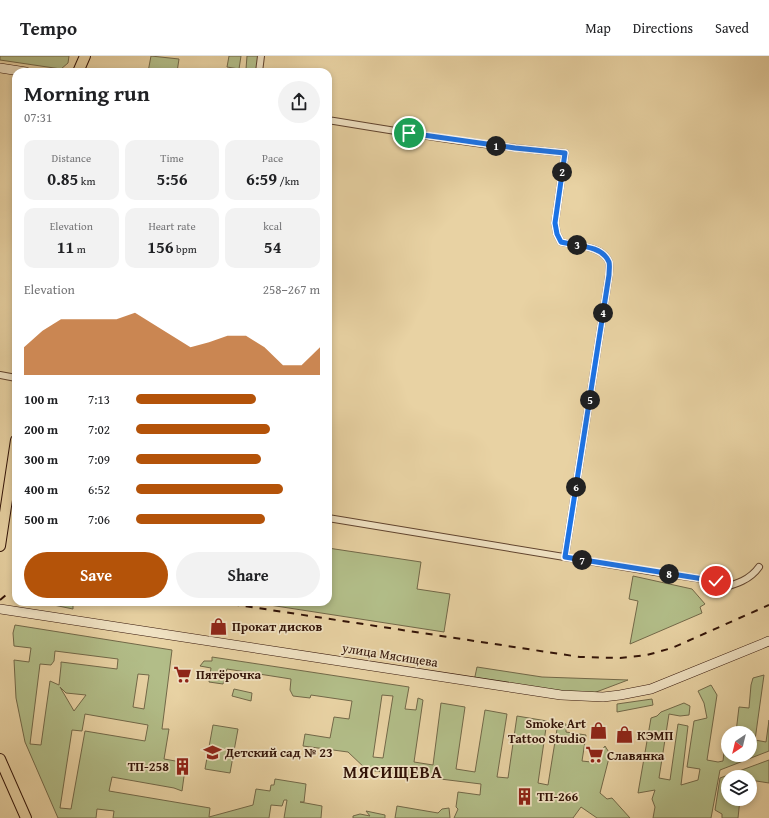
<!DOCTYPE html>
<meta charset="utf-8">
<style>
:root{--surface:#fff;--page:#f2f2f2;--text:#202124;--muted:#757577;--line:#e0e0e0;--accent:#b45309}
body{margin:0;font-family:"Gentium Book Plus",serif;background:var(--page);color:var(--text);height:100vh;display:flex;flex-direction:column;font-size:15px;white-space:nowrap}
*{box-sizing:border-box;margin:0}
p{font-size:13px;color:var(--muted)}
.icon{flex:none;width:22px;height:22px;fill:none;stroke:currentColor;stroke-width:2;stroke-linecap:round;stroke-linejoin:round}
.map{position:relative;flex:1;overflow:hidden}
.panel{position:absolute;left:12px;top:12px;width:320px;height:538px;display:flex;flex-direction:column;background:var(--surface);border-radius:12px;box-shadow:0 2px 6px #0003}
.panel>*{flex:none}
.needle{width:26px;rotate:215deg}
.fabs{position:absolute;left:721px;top:670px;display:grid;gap:8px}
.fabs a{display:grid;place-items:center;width:36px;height:36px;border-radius:50%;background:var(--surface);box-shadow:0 2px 6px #0003;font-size:20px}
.pin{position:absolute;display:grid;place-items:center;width:34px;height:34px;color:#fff;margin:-17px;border:2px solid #fff;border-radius:50%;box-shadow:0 1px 4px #0007}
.km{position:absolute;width:20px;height:20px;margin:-10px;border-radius:50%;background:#222;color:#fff;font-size:11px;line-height:20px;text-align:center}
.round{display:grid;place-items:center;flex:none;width:42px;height:42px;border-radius:21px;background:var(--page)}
.head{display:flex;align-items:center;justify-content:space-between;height:68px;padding:0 12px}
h1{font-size:22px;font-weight:700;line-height:30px}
.stats{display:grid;grid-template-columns:repeat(3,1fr);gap:6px;height:68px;padding:4px 12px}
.stats div{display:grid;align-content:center;border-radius:10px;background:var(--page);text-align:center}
.stats b{font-size:17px;font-weight:700}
.stats small{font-size:11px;font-weight:400}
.stats p{font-size:11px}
.chart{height:112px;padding:8px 12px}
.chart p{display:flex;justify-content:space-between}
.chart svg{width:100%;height:72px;margin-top:4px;fill:var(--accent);opacity:.7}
.action{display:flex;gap:8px;margin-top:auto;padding:8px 12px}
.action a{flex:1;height:46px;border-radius:24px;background:var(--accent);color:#fff;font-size:16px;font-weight:700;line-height:46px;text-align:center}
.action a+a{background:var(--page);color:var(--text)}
ul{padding:0 12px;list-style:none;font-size:13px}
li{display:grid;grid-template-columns:64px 48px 1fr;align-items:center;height:30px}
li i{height:10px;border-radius:5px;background:var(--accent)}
header{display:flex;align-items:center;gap:24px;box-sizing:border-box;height:56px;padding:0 20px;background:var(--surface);border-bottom:1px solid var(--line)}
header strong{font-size:19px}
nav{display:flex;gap:22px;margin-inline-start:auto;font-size:14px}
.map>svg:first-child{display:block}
</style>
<header>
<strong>Tempo</strong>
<nav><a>Map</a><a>Directions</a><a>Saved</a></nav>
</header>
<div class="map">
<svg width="769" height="762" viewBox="0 0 769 762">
<rect width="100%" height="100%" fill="#e8d2a3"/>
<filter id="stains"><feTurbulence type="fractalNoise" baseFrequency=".005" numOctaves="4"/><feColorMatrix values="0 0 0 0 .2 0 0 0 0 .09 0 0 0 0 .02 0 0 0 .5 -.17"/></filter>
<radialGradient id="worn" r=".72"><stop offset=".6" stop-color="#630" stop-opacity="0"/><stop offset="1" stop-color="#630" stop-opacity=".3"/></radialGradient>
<g fill="#b2bd88" stroke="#726848" fill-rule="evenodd">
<path d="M0,0h69l-1,7 -7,6 -61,-9z"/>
<path d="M151,0l28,3 -2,13h-29z"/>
<path d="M229,0h12l-2,13 -12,-2z"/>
<path d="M247,0h14l-2,16 -13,-3z"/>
<path d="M328,492l93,14 -4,27 33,5 -6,38 -194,-30h78z"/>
<path d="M633,520l59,13 13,15 -5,3 2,6 -72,31 8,-43 -9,-2z"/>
<path d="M39,546h34v7z"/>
<path d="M15,569l157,25 -10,79h7l-5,30 17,3 -2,7h6l-3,22 -8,-3 -62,-11 -3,14 101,17 -1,9 44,-12 3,-16 14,2 1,-6h3l1,-6 31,5 -2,18h-4l22,4 -1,12h-37l3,-18h-3l-2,6 -11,-1 -2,13h-156l1,-7 -17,-2 -1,9h-38l-33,-76 -9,-44 -2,-38 15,2 2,-14 -17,-2 -1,-13zM55,595l63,8 -1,10 -56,-7v4l-2,19 -9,-4 -9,64 -11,-1 10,-80 11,1 3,-4zM138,618l11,1 -5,34 -11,-2zM60,631l6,6 20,2 -12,16zM85,658l63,11 -3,16 -60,-10 -14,78 -11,-1 12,-78 10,1z"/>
<path d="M212,601l197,30 -4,22 11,1 2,-12 5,2 -9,62 19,3 8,-62 24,4 -9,62 19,3 10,-62 22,4 -10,63 11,1 9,-62 30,5 -9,62 10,2 10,-62 8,1v8l20,3 -4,26 18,2 2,-13 3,-4 5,8 -10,39 7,6 5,-1 18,20h-33l-16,-11 -8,11h-119l4,-9 -2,-2 2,-15 22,3 1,-11 -114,-14 -19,-18 -45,-6 2,-12 25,4 4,-21 15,2 3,-18 -41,-6 -1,3 -17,-2 -3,-6 1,-11 -64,-10 -4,15 -14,-2 2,-14 -11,-2 4,-5h8zM382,639l11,1 -10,62 -10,-1z"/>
<path d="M477,611l65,10 86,3 -45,17 -109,-16z"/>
<path d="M764,619l-9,65 11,2 3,-22v31l-49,19 -9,48h-58l2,-11 -3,-8 3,-9 -17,3 13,-75 6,-2 4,-4 23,-9 6,3 -1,9 -9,1 -11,-2 -10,64 11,2 8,-56 10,2 -7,59 17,-5 2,-11 -13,-2 7,-46 13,-3 -3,-15 -6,-12 13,-6 6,10 -10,65 11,2 5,-1 1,-9 4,1v2h22v-22h-13l-1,-1 3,-25 10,1 2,-23 2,-7z"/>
<path d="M234,633l18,4 -1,8 -19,-5z"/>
<path d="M652,643l1,6 -36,7v-8z"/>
<path d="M213,669l25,4 -8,44 -25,-4z"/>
<path d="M769,704v23l-19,-3v-3h-22v22h12l-2,19h-16v-4l-7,-4 5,-32z"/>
<path d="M397,750l41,7 4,-4 7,-1 1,10h-55z"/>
<path d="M366,755l19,4v3h-32v-2l7,-2 10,2z"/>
</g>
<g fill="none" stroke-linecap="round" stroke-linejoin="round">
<defs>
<g id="street">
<path d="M259,16l2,-16"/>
<path d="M328,64c79,13 157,26 237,33l-10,70 2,11 4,8c15,4 41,3 48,20 1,4 0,9 0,13l-44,282"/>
<path d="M0,319l16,3"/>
<path d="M328,462l327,54 61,9 6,7c14,-4 28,-8 37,-21"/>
</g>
<g id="secondary">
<path d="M0,12l26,4"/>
<path d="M0,553l561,86 42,2 17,-2 31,-6 118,-48"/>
</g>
<g id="primary">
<path d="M78,16l7,-16"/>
<path d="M0,490l16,-106"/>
<path d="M0,703l26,59"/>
</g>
</defs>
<use href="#street" stroke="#60432e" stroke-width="8"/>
<use href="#secondary" stroke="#321307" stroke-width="10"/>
<use href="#primary" stroke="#321307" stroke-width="12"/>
<use href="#street" stroke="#f0e2c3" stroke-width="6"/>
<use href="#secondary" stroke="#f0e2c3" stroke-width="9"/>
<use href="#primary" stroke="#e8d2a3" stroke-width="10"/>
<g stroke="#321307" stroke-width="2" stroke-dasharray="7 7" stroke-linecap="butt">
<path d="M0,544l6,-5 10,-2"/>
<path d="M218,546l362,55 40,1 27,-3 25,-7 97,-43"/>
</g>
</g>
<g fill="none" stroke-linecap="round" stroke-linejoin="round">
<defs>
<path id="route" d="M409,77l106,15 50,5 -10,70 2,11 4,8c15,4 41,3 48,20 1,3 0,9 0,13l-44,282 151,24"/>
</defs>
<use href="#route" stroke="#fff" stroke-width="8"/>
<use href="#route" stroke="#1a73e8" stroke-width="5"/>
</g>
<defs>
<symbol id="shop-bare" viewBox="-9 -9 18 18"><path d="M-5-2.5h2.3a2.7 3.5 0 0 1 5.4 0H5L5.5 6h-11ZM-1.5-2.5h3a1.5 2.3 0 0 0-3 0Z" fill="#8f2418" stroke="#f0e2c3" stroke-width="2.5" paint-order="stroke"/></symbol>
<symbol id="supermarket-bare" viewBox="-9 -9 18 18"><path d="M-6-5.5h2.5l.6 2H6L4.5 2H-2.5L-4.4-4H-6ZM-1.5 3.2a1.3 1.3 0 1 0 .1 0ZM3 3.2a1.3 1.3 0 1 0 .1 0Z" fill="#8f2418" stroke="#f0e2c3" stroke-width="2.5" paint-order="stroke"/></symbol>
<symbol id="school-bare" viewBox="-9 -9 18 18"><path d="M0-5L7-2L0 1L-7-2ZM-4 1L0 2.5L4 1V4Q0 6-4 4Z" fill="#8f2418" stroke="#f0e2c3" stroke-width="2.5" paint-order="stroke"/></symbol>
<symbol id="building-bare" viewBox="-9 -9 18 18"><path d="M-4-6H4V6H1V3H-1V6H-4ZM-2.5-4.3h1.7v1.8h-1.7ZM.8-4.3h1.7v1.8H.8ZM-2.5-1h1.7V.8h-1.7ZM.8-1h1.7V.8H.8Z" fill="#8f2418" stroke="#f0e2c3" stroke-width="2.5" paint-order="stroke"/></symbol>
</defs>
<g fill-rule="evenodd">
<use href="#shop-bare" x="206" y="558" width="25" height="25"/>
<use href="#supermarket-bare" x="170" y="606" width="25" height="25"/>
<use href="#shop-bare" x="586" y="662" width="25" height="25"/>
<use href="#shop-bare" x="612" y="666" width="25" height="25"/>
<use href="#school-bare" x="200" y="684" width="25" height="25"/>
<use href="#supermarket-bare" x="582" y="686" width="25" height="25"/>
<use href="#building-bare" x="170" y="698" width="25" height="25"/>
<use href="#building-bare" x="512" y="728" width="25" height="25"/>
</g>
<g text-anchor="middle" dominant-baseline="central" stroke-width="3.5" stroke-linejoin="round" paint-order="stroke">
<g font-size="13" font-weight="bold" fill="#321307" stroke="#f0e2c3" text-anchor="start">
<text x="232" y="570">Прокат дисков</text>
<text x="196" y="618">Пятёрочка</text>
<text x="586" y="667" text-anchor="end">Smoke Art<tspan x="586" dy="15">Tattoo Studio</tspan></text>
<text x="637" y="679">КЭМП</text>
<text x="225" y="696">Детский сад № 23</text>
<text x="607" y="699">Славянка</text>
<text x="169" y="710" text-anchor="end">ТП-258</text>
<text x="537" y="740">ТП-266</text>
</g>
<g font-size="13" fill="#321307" stroke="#f0e2c3">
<text transform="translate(390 599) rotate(9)">улица Мясищева</text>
</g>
<g font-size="17" font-weight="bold" letter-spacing="1" fill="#321307" stroke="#f0e2c3">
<text x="393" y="715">МЯСИЩЕВА</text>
</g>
</g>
<rect width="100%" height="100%" filter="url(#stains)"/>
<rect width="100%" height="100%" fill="url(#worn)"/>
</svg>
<div class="fabs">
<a><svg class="needle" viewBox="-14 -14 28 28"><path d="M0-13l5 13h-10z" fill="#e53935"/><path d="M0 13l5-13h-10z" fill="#757577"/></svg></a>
<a><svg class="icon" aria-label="layers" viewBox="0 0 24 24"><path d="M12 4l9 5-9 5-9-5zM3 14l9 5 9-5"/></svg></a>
</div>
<div class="pin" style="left:409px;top:77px;background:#1e9e55"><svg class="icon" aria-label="arrive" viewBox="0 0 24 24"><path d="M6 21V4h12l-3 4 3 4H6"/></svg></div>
<div class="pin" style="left:716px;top:525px;background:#d93025"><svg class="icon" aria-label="check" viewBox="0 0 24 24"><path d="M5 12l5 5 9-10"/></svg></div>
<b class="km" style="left:496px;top:90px">1</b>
<b class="km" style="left:562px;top:116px">2</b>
<b class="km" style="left:577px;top:189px">3</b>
<b class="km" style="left:603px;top:257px">4</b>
<b class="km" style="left:590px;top:344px">5</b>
<b class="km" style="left:576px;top:431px">6</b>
<b class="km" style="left:582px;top:504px">7</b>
<b class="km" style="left:669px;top:518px">8</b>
<section class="panel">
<div class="head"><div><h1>Morning run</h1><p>07:31</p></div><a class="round"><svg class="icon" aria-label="share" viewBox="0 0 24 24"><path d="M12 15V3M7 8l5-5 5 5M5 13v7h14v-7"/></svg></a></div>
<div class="stats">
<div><p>Distance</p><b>0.85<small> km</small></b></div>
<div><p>Time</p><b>5:56</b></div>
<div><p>Pace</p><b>6:59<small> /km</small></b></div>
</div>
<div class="stats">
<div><p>Elevation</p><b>11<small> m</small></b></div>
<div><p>Heart rate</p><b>156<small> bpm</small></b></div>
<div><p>kcal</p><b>54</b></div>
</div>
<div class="chart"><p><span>Elevation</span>258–267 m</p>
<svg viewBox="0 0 160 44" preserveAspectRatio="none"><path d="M0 44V27L10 17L20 10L30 10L40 10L50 10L60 6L70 13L80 20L90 27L100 24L110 20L120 20L130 27L140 38L150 38L160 27V44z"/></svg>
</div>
<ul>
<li><b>100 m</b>7:13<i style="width:65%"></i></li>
<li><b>200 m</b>7:02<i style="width:73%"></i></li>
<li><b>300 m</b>7:09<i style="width:68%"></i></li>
<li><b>400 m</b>6:52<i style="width:80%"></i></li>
<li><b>500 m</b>7:06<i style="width:70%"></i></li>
</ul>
<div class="action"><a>Save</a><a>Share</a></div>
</section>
</div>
